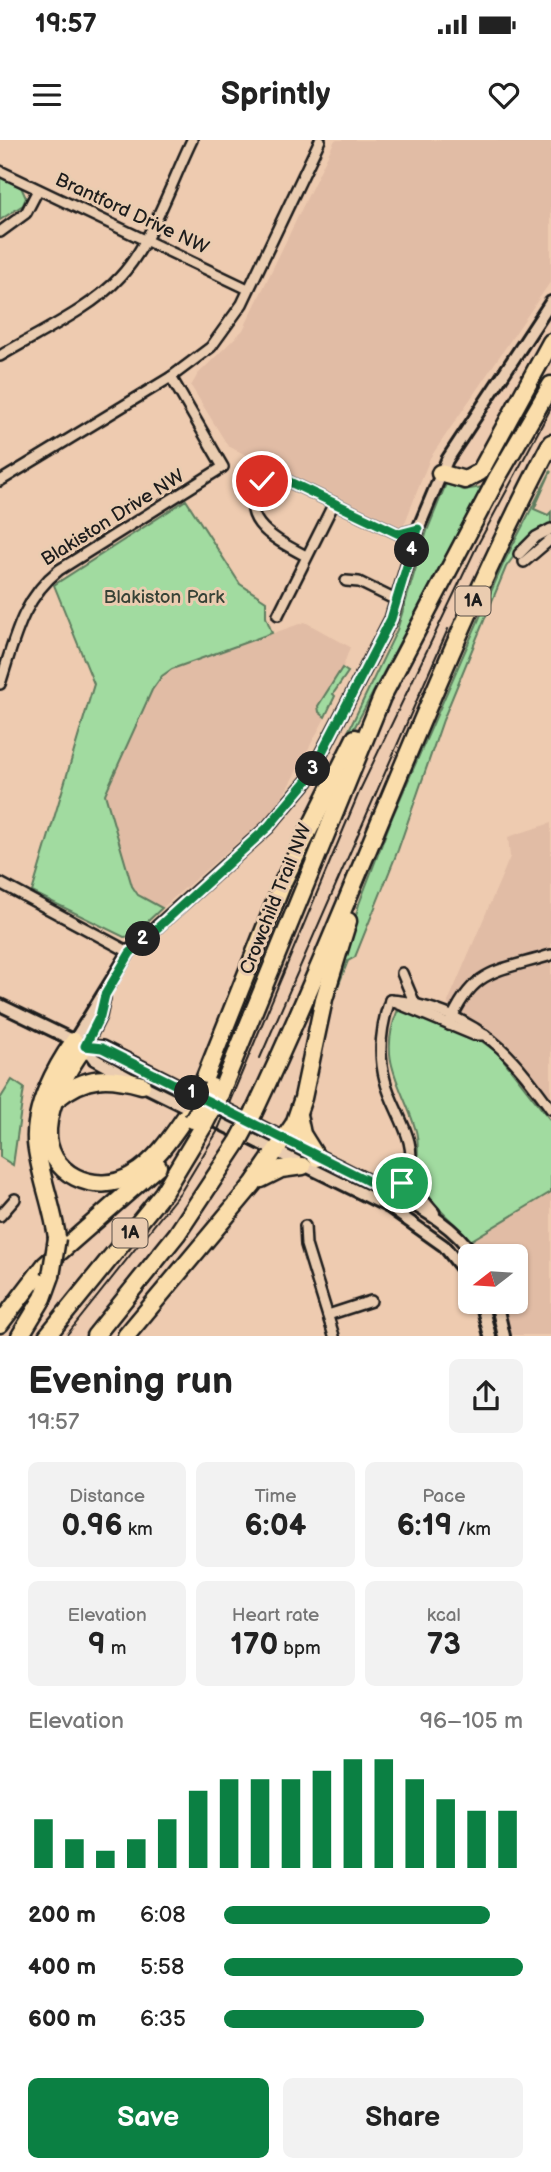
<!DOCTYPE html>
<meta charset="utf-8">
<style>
:root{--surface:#fff;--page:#f2f2f2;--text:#222;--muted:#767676;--accent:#0b8043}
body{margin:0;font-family:"Balsamiq Sans",sans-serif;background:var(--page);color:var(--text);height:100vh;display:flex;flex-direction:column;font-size:26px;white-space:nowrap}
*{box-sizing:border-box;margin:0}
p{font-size:23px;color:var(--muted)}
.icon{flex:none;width:38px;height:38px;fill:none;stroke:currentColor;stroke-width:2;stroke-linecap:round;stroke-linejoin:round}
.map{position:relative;height:1196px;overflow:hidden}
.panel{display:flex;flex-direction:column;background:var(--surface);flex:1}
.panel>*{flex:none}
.needle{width:46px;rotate:253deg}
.tools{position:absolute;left:458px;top:1104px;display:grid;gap:14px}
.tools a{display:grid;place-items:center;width:70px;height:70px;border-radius:10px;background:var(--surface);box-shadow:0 2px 5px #0004;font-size:35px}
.pin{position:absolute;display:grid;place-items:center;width:60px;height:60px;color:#fff;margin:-30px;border:4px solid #fff;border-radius:50%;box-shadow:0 2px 7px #0007}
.km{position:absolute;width:35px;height:35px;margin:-18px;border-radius:50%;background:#222;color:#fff;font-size:19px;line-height:35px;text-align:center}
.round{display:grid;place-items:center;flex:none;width:74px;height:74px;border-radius:10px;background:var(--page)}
.head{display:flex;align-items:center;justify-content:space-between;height:119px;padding:0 28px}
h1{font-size:38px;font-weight:600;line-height:52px}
.stats{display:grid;grid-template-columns:repeat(3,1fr);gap:10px;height:119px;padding:7px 28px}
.stats div{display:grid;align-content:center;border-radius:10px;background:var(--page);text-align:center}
.stats b{font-size:30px;font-weight:600}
.stats small{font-size:19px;font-weight:400}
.stats p{font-size:19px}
.chart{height:196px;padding:14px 28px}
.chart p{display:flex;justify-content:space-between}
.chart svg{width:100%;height:126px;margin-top:7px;stroke:var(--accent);stroke-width:6}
.cta{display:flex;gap:14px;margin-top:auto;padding:14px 28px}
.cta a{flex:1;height:80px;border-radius:10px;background:var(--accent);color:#fff;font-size:28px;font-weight:600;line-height:80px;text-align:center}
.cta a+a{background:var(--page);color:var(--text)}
ul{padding:0 28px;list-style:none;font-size:23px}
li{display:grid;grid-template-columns:112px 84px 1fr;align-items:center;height:52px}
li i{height:18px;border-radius:9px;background:var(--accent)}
.status{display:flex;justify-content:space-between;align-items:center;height:49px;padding:0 35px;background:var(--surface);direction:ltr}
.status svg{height:19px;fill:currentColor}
header{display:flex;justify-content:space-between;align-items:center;height:91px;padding:0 28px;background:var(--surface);font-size:32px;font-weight:600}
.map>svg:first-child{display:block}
</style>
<div class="status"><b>19:57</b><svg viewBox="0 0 49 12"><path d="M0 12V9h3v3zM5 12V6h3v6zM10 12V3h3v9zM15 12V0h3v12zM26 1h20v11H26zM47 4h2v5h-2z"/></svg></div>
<header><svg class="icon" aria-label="menu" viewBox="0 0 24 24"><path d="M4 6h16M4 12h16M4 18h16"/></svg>Sprintly<svg class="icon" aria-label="heart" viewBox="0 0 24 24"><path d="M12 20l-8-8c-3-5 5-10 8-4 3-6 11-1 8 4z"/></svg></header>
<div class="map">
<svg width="551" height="1196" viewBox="0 0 551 1196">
<rect width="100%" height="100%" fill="#eecbb0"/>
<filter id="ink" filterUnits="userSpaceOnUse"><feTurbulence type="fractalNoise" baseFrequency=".0143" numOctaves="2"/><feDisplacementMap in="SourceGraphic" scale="14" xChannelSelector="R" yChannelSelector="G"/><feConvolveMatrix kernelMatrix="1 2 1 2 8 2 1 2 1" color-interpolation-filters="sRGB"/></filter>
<g filter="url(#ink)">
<g fill="#e1bca5">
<path d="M335,0h216v141l-121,177 -29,75 -173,-87 -37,-60 7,-12 45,-44z"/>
<path d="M305,482l45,25 -25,71 -42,78 -14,19 -107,93 -16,-8 -14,-14 -27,-92 47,-104 20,-21z"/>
<path d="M551,683v298l-53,-68 -47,-24 -3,-27 62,-145 -2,-20z"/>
<path d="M551,1052v143h-39l-9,-33h13v-46h-33l-13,-15z"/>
</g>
<g fill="#a1dba0" stroke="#5e7c5e" stroke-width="2">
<path d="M0,37l21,10 5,11 -3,7 -23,15z"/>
<path d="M551,331l-17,38 14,6 3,-3v12l-23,13 -22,30 -63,153 -45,130 -43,107 -7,4 -16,41 27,-98 34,-89 111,-253z"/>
<path d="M446,344l18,6 18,-3 -131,247 -3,-2 49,-102 30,-99z"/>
<path d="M186,360l54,84 26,17v16l6,16 -100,36 -10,7 -10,14 -47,104 27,92 6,9 24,13 -30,28 -8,1 -92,-45 62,-208 -40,-99z"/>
<path d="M342,528l6,4 -15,22 2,2 -10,21 -6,-5 -1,-6z"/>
<path d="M402,870l78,30 18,13 53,68v71l-81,49c-12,-16 -41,-39 -48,-52 -9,-17 -1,-40 -6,-58 -13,-45 -39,-69 -19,-119z"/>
<path d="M12,940l12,8 -11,77 -13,-8v-58z"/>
</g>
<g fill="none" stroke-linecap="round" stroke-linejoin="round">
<defs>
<g id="minor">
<path d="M0,31l248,118"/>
<path d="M0,92l26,-19 12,-23"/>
<path d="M0,216c38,-23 91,-47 120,-79 31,-33 52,-96 72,-137"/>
<path d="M0,341l171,-104 40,-30 31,-43 78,-164"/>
<path d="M519,414l17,-17 15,-8"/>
<path d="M306,416c-34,-18 -76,-39 -39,-81l6,-1 126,60 19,-5"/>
<path d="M524,422l27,-23"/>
<path d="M346,441l13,1 39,19"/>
<path d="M278,475l56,-112"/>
<path d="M0,544c14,-43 22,-85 59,-114l164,-103 -52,-90"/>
<path d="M0,743l129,69"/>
<path d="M402,833l13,31"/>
<path d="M390,860c15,0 28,5 43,9 58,19 83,52 118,100"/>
<path d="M392,861l82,34h11"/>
<path d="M449,885c24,-58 48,-53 102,-70"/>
<path d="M389,1067c6,-10 15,-22 19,-33 12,-34 -16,-63 -23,-94 -7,-26 -4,-55 5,-80"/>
<path d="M0,1076l15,-17"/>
<path d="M305,1086l1,19 28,91"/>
<path d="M328,1175l43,-14"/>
</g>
<g id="tertiary">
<path d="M0,865l85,41 17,1 294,148c30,16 59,32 78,61"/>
<path d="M74,901l55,-89 139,-125 39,-46 84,-162 27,-90 29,-69 104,-158"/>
<path d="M85,906l9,13 48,26 247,122 55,39 27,34"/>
<path d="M85,906l15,-30 4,-18"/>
<path d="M408,1033l7,18 19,22"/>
<path d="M481,1162l9,34"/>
<path d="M496,1162l8,34"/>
</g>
<g id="motorway">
<path d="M440,333l25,7 15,-8 71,-130"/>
<path d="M85,906c-17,23 -35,54 -37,83 -3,45 48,68 84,46 23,-13 39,-37 54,-59"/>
<path d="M202,945l82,-205 71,-142"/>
<path d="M220,954l162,-397 115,-219 54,-93"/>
<path d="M58,958c28,-23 51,-22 84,-13"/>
<path d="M254,972c104,-221 183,-453 297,-669"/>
<path d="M298,975l4,19 15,24"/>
<path d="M261,1039l20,-10 22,-3"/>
<path d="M57,1098c-4,-32 -18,-64 -21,-96 -2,-35 19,-74 38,-101"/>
<path d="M0,1184l45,-59 113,-99"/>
<path d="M20,1196l23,-38 8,-22"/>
<path d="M47,1196l116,-143 41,-68"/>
<path d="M95,1196l82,-102 61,-92"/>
<path d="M126,1196l127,-152 41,-60 9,-26 21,-99 24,-78"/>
</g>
</defs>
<use href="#minor" stroke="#1c1c1c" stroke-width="14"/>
<use href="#tertiary" stroke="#1c1c1c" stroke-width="16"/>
<use href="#motorway" stroke="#1c1c1c" stroke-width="21"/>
<use href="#minor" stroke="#eaccb0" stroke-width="9"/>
<use href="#tertiary" stroke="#eaccb0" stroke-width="10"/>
<use href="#motorway" stroke="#faddab" stroke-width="16"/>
<g stroke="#1c1c1c" stroke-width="2">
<path d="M260,918l188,-429"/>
<path d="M66,1196l116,-146 35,-58 143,-342 117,-244 74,-138"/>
</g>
<defs>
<g id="motorway-bridge">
<path d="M193,980l19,-33"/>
<path d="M204,985l16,-31"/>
<path d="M238,1002l16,-30"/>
<path d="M51,1136l6,-38"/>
</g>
</defs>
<use href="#motorway-bridge" stroke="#1c1c1c" stroke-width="21" stroke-linecap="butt"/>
<use href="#motorway-bridge" stroke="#faddab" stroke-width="16"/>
</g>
</g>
<g fill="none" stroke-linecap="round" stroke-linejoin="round" filter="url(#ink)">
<defs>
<path id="route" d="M262,341l5,-6 6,-1 126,60 19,-5 -27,90 -84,162 -39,46 -138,126 -25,42 -5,21 -15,30 17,2 294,147 6,-12"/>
</defs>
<use href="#route" stroke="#fff" stroke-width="14"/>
<use href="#route" stroke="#0b8043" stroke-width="9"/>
</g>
<g text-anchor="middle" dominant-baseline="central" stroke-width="6" stroke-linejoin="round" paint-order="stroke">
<g fill="#eaccb0" stroke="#5a5148" stroke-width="2">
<rect x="455.5" y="446.5" width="35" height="29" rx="5"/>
<rect x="112.5" y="1078.5" width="35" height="29" rx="5"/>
</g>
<g font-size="18" font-weight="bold" fill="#1c1c1c">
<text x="473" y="461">1A</text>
<text x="130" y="1093">1A</text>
</g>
<g font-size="19" fill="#1c1c1c" stroke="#eaccb0">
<text transform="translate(132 74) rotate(25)">Brantford Drive NW</text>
<text transform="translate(113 378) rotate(-32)">Blakiston Drive NW</text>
<text transform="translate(276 759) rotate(-68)">Crowchild Trail NW</text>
</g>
<g font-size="19" fill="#374236" stroke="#eaccb0">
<text x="164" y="457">Blakiston Park</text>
</g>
</g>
</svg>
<div class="tools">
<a><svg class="needle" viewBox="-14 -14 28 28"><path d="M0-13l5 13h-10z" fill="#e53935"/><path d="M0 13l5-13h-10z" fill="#767676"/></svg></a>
</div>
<div class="pin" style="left:402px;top:1043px;background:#1e9e55"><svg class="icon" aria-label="arrive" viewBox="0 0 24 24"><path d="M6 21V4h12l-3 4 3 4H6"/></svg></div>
<div class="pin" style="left:262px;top:341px;background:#d93025"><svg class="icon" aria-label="check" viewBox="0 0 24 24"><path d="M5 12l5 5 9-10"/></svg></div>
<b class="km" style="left:192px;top:953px">1</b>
<b class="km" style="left:143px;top:799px">2</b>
<b class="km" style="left:313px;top:629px">3</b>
<b class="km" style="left:412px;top:410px">4</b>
</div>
<section class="panel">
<div class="head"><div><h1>Evening run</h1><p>19:57</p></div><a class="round"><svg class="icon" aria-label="share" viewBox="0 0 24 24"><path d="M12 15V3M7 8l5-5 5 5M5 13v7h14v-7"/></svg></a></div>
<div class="stats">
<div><p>Distance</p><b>0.96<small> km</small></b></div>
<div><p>Time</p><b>6:04</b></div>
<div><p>Pace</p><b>6:19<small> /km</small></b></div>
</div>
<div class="stats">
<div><p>Elevation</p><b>9<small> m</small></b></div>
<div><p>Heart rate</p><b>170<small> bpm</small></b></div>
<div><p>kcal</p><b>73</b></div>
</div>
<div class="chart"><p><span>Elevation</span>96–105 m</p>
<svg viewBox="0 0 160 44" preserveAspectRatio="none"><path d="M5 44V27M15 44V34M25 44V38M35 44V34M45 44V27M55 44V17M65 44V13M75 44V13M85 44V13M95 44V10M105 44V6M115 44V6M125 44V13M135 44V20M145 44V24M155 44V24"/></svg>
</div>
<ul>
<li><b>200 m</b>6:08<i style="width:89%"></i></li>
<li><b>400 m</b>5:58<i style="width:100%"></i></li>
<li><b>600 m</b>6:35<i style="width:67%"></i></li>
</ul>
<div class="cta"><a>Save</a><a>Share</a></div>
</section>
